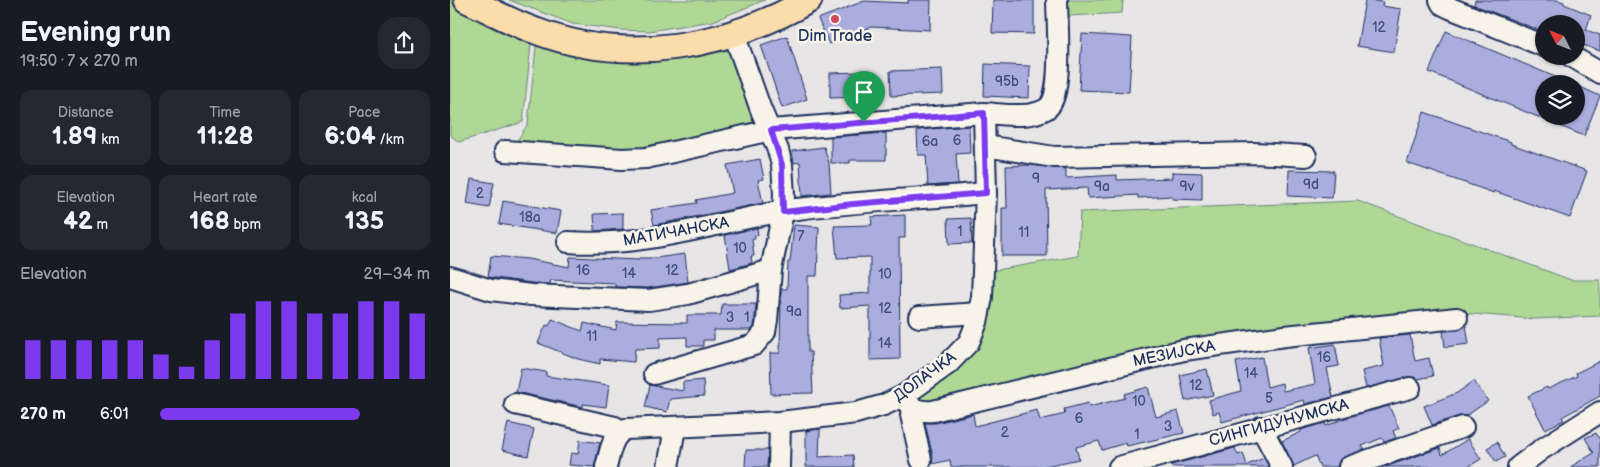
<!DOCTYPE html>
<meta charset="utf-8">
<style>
:root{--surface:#171b24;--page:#242831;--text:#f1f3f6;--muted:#9ea1a6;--accent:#7c3aed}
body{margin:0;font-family:"Balsamiq Sans",sans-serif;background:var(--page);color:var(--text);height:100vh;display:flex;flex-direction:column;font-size:19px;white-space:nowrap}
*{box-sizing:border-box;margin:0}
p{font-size:16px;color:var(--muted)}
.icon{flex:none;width:28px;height:28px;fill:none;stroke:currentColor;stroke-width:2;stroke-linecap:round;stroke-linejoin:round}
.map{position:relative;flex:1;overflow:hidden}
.drawer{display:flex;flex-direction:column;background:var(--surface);width:450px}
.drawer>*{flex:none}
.needle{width:32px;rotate:312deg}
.buttons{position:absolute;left:1085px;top:15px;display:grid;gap:10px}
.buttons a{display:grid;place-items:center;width:50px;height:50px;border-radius:50%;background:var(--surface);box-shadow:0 1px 4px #0004;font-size:25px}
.pin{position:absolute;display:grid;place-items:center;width:42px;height:42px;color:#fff;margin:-51px -21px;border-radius:50% 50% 50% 0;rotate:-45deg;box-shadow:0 0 5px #0007}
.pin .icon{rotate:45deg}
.round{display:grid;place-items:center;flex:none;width:52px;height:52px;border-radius:20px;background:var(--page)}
.headline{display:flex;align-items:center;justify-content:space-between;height:85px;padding:0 20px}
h1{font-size:28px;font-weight:700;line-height:38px}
.stats{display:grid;grid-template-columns:repeat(3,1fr);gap:8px;height:85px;padding:5px 20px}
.stats div{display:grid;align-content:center;border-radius:12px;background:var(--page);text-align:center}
.stats b{font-size:25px;font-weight:700}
.stats small{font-size:14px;font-weight:400}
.stats p{font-size:14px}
.chart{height:140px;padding:10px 20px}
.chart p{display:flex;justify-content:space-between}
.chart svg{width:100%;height:90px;margin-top:5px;stroke:var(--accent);stroke-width:6}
ul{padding:0 20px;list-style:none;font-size:16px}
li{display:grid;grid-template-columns:80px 60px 1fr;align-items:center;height:38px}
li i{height:12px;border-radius:6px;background:var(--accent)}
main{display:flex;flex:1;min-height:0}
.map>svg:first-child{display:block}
</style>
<main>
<section class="drawer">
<div class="headline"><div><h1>Evening run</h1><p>19:50 · 7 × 270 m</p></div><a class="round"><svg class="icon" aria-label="share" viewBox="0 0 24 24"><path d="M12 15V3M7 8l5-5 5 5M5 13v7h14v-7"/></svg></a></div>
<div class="stats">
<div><p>Distance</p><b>1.89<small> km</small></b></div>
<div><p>Time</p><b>11:28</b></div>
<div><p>Pace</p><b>6:04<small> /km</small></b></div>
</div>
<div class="stats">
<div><p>Elevation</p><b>42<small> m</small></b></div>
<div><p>Heart rate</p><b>168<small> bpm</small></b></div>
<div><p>kcal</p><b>135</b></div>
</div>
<div class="chart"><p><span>Elevation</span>29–34 m</p>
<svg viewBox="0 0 160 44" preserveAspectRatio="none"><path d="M5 44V25M15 44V25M25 44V25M35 44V25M45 44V25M55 44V32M65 44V38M75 44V25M85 44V12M95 44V6M105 44V6M115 44V12M125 44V12M135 44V6M145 44V6M155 44V12"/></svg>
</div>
<ul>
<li><b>270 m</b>6:01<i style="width:74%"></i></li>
</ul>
</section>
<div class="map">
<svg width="1150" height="467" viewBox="0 0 1150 467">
<rect width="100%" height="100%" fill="#e8e5e6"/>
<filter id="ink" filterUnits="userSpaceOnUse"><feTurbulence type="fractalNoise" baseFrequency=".02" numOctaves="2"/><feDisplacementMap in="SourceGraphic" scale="10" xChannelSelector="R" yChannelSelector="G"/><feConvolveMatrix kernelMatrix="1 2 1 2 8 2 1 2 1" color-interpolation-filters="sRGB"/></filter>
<g filter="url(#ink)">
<g fill="#b0d895" stroke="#66847a">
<path d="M0,0h6l76,35 -9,87 -64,20 -9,-7z"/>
<path d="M59,0h256l-52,21 -64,10 -28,-1 -48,-6z"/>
<path d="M616,0h57l-1,13 -53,3z"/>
<path d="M87,38l198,3 37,96 -125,28 -141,-8 22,-33z"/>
<path d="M908,201l213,79h29v36l-65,3 -74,-6 -240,32 -300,66 -18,-15 61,-48 21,-76 93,-16 2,-44z"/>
</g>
<g fill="#abadde" stroke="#1b2f5e">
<path d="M458,0h23l-1,30 -59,-3 -42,17 -11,-25 46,-18 44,2z"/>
<path d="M543,0h41v34l-42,-1z"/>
<path d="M915,0l18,2 -1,4 19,3 -7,43 -37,-6z"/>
<path d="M1025,0h82l7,2v2l27,11 -5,15 14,5v16l-20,-7 -1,3 -3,-2v-21h-32v8l-70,-27z"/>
<path d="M996,31l126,53h-28v32h32v-31l24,11 -16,40 -155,-64z"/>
<path d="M632,34l50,3 -3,55 -50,-2z"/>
<path d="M337,36l20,63 -25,9 -21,-63z"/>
<path d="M535,64l45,2 -1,32 -45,-2z"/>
<path d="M492,69l1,25 -52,2 -1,-25z"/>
<path d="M409,72l1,25 -30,1v-25z"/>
<path d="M974,112l87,30v2l76,27 -17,47 -76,-27v2l-87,-30z"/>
<path d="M519,126l1,27 -14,1 2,30 -30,2 -2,-31h-8l-1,-25z"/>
<path d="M436,133v27h-36v3h-19v-26z"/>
<path d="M374,147l5,16 2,30 -29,3 -2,-34 -6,1 -2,-12z"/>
<path d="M310,159l4,20 -6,1 5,23 -109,22 -3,-15 46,-7 -1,-3 37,-7 -6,-28z"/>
<path d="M581,165l35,4v9l51,-3v5l55,-2v-6l30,1v27l-30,-1v-3l-34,2v-3l-50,3 -1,-10 -41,2 1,66h-45v-48h5l-1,-42z"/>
<path d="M839,170l45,1 -2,27 -44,-2z"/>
<path d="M21,179l23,4 -5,25 -22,-4z"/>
<path d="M53,201l58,10 -4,22 -58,-9z"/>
<path d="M173,213v16l-28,2 -1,-17z"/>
<path d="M455,215v23h-6l1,121 -30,1v-54l-30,2 -1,-13 31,-2v-36l-33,1 -3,-32 38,-1 -1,-8z"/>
<path d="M521,218l1,25 -23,1 -1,-25z"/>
<path d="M344,225l25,2 -2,49h-9v76h3l2,41 -42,1 -1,-41h10l1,-64h6l1,-27h2z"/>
<path d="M307,228l1,7 -4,1 1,3h-3l2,17h-3l1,7 -22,6 -5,-34z"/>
<path d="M235,254l3,28 -40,6 -33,-1v-4l-64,-3 -1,4 -18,-1 -44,-6 3,-21 37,3 41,8 1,-10 69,3v-2h16z"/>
<path d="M272,304h34l-2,23 -3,3h-37v10h-11v6h-16v-9l-27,1v10l-25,1 -1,13 -34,-3v5l-22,-5 -40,-16 8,-18 3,1 3,-7 30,12 2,-8 32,7 1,-8 70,1v-8h34z"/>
<path d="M1016,325l3,19 -24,3 -2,-16 16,-1z"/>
<path d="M960,335l5,26 14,-3 4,18 -15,3 -5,-2h-6l-41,11 -4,-17 22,-5 -5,-28z"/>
<path d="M885,344l4,22 -12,2 6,29 -28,7 -1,-4 -82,22 -3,-10 -6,2 -4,-14 32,-9 -5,-29 26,-5 5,30 15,-4 1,8 32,-7 -6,-36z"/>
<path d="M1150,361v35l-38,21 2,3 -19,9 -17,-33 19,-9 1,2 29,-13 -1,-3z"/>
<path d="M71,368l25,4v4l63,9 -3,22 -23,-3v3l-67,-15z"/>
<path d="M757,369l6,26 -28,6 -5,-26z"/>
<path d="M253,380l1,16 -34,3 -3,13 -22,-5 5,-22 33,6v-9z"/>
<path d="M1024,381l14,20 -22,15h-7l-27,9 -8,-19 33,-13z"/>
<path d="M698,387l8,30 22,-6 6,22 -57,13 -1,-3 -24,7 -3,-9 -23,6 3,12 -38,8h-90l-1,-7 -18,4 1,-7 -8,-34h11l37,-9 2,12 62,-16 3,10 25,-6 -1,-5 24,-6 1,4 36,-9 -1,-4z"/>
<path d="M939,406l10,22 -6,3 3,7 -12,4 -2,-4 -20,8 2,3 -24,10 -3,8h-17l-5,-11 -21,10 -12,-25 19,-9v-2l24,-7 1,3 22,-9z"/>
<path d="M58,423l26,6 -6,27 -26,-6z"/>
<path d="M370,429l-1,28 34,-2 1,12h-48v-36z"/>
<path d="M1146,433l4,7v27h-30l24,-14 -9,-15z"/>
<path d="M1018,439l13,20 -13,8h-83l55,-19 2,7z"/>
<path d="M130,440l20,3 -6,24 -25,-2 2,-12 7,1z"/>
<path d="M1047,442l8,15 -9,5 -9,-14z"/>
<path d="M785,448l3,7 5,-2 4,12 17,-7 5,9h-98v-2z"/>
<path d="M296,450h22l-1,17h-22z"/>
</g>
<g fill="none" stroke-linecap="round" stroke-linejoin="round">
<defs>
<g id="minor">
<path d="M990,0l2,4 8,4 94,38"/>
<path d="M1121,56l29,17"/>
<path d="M535,146l69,11 200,-4 52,3"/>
<path d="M55,151l117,8 24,-1 125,-28 213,-17c18,1 45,6 62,-4 18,-10 11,-89 11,-109"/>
<path d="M118,242c80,6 152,-22 229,-33 62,-8 126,-10 189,-16"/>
<path d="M0,277l41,13 40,5 118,5 39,-6 83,-24"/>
<path d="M469,317l60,-4"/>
<path d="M204,374l100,-29 11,-13 2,-12 4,-50 12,-58 1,-17 -2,-30 -4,-15 -17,-40 -27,-76"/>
<path d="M453,396c7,13 15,16 30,15l251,-61 101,-14 172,-18"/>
<path d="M65,404l100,23 6,4"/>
<path d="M462,408l-1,7 10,45"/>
<path d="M811,427l21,40"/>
<path d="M156,467c4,-13 5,-32 20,-38l154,-7 76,-9 28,-8 19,-9 45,-32 21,-22 8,-20 5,-25 4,-104 -2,-80"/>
<path d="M218,467l7,-39"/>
<path d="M329,467l1,-45"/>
<path d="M669,467l291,-79"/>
<path d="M899,467l114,-40"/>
<path d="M1068,467l24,-18 58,-37"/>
</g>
<path id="major" d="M17,0c23,10 45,23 69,31 91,35 191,16 273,-31"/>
</defs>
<use href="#minor" stroke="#1b2f5e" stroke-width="24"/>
<use href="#major" stroke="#1b2f5e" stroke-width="29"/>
<use href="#minor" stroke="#f7f3e8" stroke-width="20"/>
<use href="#major" stroke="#fbddab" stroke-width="25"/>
</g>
</g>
<g fill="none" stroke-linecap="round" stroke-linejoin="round" filter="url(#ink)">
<defs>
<path id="route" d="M534,113l2,80 -133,11 -70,8 -1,-47 -11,-35z"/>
</defs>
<use href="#route" stroke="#fff" stroke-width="10"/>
<use href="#route" stroke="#7c3aed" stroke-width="6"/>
</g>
<circle fill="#d1495b" stroke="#f7f3e8" stroke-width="2" cx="385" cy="19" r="5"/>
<g text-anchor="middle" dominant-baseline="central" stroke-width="5" stroke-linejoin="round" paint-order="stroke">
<g font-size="14" fill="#3f4e7e">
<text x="929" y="27">12</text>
<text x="557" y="81">95b</text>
<text x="507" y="140">6</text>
<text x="480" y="141">6a</text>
<text x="586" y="178">9</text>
<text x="861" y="184">9d</text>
<text x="652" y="186">9a</text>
<text x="737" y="186">9v</text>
<text x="30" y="193">2</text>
<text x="80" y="217">18a</text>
<text x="510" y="231">1</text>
<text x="574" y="232">11</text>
<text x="351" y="236">7</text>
<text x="290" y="248">10</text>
<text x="133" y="270">16</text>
<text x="222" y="270">12</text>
<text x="179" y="273">14</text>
<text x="435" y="274">10</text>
<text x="435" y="308">12</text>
<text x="344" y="311">9a</text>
<text x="280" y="317">3</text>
<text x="297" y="317">1</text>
<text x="142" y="336">11</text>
<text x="435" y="343">14</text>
<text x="874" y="357">16</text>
<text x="801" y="373">14</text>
<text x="746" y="385">12</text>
<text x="819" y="398">5</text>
<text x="689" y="401">10</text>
<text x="629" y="418">6</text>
<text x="718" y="426">3</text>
<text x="555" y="432">2</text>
<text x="687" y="434">1</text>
</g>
<g font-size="16" fill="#1b2f5e" stroke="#f7f3e8">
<text x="385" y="36">Dim Trade</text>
</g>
<g font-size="16" fill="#1b2f5e" stroke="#f7f3e8">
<text transform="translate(226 232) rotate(-10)">МАТИЧАНСКА</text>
<text transform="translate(724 354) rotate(-11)">МЕЗИЈСКА</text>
<text transform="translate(475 377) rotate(-36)">ДОЛАЧКА</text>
<text transform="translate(829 423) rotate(-15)">СИНГИДУНУМСКА</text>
</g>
</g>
</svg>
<div class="buttons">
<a><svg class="needle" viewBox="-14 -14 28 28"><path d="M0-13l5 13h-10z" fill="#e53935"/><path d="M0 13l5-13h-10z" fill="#9ea1a6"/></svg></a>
<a><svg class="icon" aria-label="layers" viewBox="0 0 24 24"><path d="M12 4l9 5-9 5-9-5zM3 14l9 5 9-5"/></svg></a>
</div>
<div class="pin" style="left:414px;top:122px;background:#1e9e55"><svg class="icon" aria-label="arrive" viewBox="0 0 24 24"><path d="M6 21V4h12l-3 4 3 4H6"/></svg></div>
</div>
</main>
